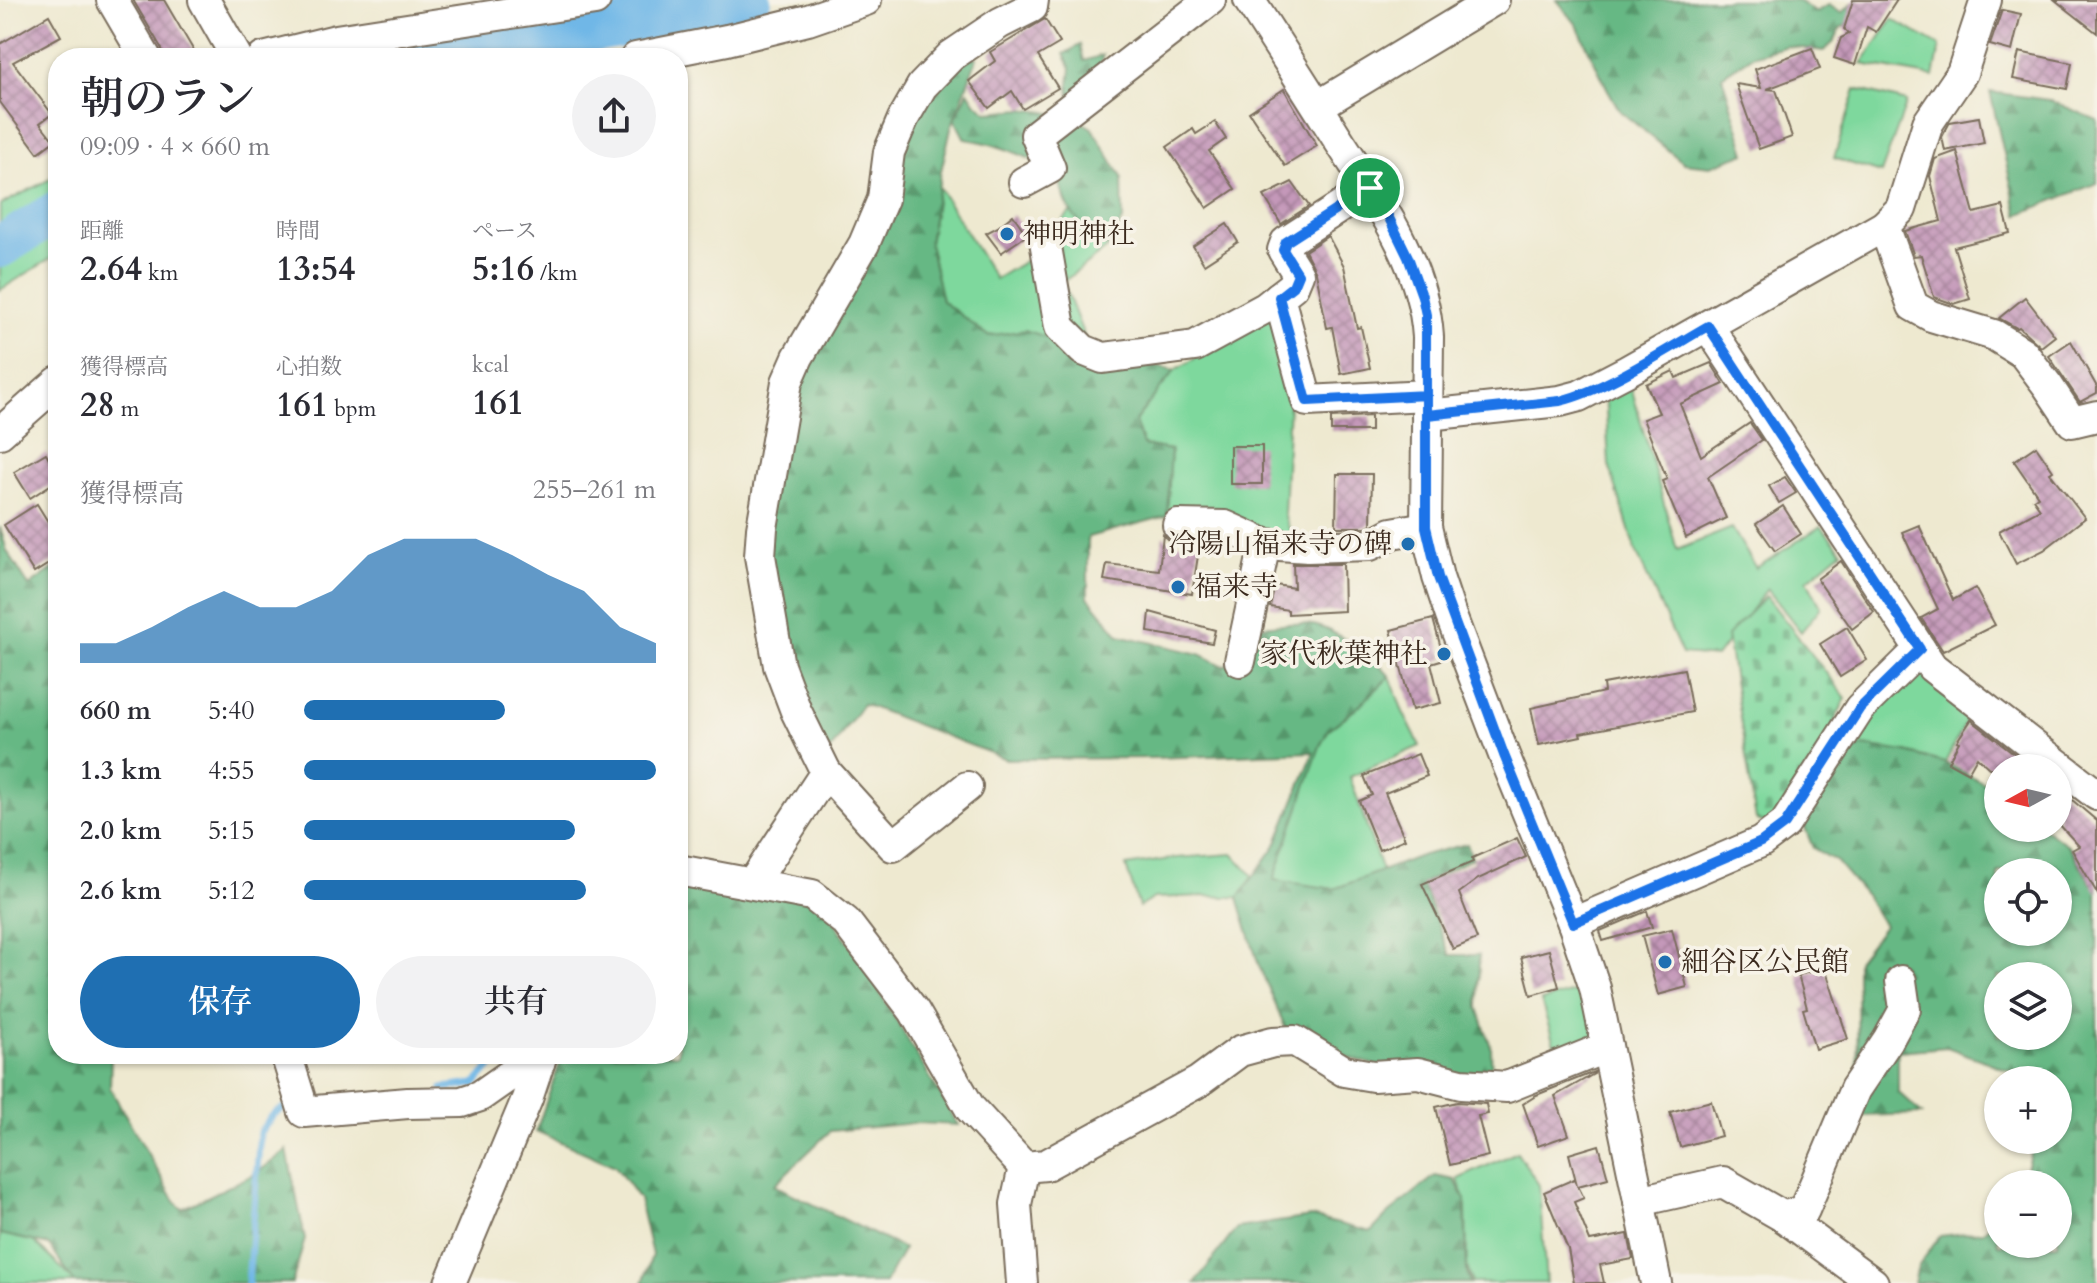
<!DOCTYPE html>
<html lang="ja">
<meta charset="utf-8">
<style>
:root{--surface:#fff;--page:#f2f2f3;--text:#2b2b33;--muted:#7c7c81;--accent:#1f6fb2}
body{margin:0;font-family:Cardo,"Noto Serif JP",serif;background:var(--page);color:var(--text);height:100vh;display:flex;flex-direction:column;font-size:30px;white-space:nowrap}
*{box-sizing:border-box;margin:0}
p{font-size:26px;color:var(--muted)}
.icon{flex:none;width:44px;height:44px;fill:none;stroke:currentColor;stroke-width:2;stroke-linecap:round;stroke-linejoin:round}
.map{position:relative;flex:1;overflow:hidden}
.side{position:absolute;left:48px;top:48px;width:640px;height:1016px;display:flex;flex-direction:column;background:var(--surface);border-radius:32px;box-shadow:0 2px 6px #0004}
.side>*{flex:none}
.needle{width:52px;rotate:262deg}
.tools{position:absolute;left:1984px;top:754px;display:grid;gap:16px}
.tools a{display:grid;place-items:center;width:88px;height:88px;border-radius:50%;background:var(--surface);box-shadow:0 2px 6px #0004;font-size:40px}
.pin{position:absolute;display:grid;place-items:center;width:68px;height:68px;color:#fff;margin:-34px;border:4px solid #fff;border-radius:50%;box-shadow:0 2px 8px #0007}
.round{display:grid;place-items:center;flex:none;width:84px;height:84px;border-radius:42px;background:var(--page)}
.head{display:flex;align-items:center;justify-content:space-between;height:136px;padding:0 32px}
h1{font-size:44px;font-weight:600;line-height:60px}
.stats{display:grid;grid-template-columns:repeat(3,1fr);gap:12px;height:136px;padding:8px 32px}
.stats div{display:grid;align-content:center}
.stats b{font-size:34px;font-weight:600}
.stats small{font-size:22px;font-weight:400}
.stats p{font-size:22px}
.chart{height:224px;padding:16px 32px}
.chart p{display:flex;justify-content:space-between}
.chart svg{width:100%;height:144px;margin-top:8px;fill:var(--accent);opacity:.7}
.button{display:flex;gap:16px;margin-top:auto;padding:16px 32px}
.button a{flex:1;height:92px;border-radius:48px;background:var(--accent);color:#fff;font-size:32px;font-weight:600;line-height:92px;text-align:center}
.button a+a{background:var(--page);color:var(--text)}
ul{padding:0 32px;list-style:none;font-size:26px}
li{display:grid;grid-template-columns:128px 96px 1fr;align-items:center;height:60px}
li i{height:20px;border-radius:10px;background:var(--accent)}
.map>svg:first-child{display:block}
</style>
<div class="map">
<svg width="2097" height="1283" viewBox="0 0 2097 1283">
<defs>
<pattern id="forest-firs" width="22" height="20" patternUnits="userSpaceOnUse" patternTransform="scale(2)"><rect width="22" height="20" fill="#66b884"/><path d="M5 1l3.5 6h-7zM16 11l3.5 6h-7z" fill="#55966b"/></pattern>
<pattern id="cemetery-stones" width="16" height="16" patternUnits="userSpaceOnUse" patternTransform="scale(2)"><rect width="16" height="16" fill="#7ed89d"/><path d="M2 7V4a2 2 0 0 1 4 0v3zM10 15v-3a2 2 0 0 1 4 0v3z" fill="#68af7f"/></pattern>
<pattern id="building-cross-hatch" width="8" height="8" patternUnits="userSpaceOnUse" patternTransform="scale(2)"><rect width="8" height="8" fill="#c498b9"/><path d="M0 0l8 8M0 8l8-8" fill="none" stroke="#a07c96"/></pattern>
</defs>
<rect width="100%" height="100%" fill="#f7f3e8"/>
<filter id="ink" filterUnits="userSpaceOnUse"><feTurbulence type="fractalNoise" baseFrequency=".0125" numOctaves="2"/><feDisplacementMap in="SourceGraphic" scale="16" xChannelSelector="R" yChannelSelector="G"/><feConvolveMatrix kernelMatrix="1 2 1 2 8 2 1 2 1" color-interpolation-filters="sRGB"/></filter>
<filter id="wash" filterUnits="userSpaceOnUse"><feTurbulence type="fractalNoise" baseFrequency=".006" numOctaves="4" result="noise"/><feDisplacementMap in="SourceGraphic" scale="32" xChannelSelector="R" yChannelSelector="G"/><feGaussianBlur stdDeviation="1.8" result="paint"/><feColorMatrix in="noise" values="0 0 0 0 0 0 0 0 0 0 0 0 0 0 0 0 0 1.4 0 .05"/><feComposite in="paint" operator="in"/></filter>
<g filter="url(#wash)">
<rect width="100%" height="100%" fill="#eee9d0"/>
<g fill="#7ed89d" stroke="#5c815e" stroke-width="2">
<path d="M1892,19l48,27 -6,31 -72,-13z"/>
<path d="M1856,89l51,13 -26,71 -47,-15z"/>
<path d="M58,175v79l-58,36v-85z"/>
<path d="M938,186l57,93 38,-23 38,-45 14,17 25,18 -47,36 21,54 -1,14 -57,-19 -38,5 -46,-35 -13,-58z"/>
<path d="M1276,312l20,80 -7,10 -5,112 8,22 -125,-20 4,-66 -28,-5 -8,-24 40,-51z"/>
<path d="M1628,376l49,174 55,-22 24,40 65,-42 21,25 -35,29 14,27 -20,25 -34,-43 -51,68 -34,-3 -47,-105 -26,-84 -4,-75z"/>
<path d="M1916,666l58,40 -29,57 -39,-11 -68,8 24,-46z"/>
<path d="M1390,676l13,36 17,34 -70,31 32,94 -48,18 -60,-8 2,-36 37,-88 16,-28 28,-21z"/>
<path d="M1233,854l23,25 -3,19 -49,-2 -50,2 -15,9 -13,-41 50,-8z"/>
<path d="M1581,990l15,47 -40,13 -15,-49z"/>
<path d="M1517,1152l22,33 7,98h-74l-5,-17 -1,-60 -8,-27z"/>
<path d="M0,1209l77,74h-77z"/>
</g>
<g fill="url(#forest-firs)" stroke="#507151" stroke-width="2" fill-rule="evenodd">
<path d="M1557,0h240l18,12 14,-7 12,8 16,-13 -8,25 -8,2 -7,15 -10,9 -37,-5 -35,10 -30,20 24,77 -35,13 -27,-3 -64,-52 -13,-23 -30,-63z"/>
<path d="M1080,45l4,16 19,-6 -8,25 -25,20 -1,-15 2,-17 -7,-14z"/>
<path d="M951,56l26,2 -26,70 -10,43 -12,72 13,58 46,35 37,-6 57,19 93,21 -40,51 8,24 28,5 -4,66 -79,21v60l31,38 81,19 24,12 9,-6 15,-32c20,-3 56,-8 75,0 24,10 49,30 67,48l-33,32 -28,21 -9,17 -46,134 60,9 89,-34 44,-11 5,14 -50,26 28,71h29l-1,53 13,39 1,36 -86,-9 -115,-33 -32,-75 -21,-68 38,-53 38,-93 -162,6 -146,1 -143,-55 -38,54 -50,-119 -15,-83 26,-133 105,-274z"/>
<path d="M968,91l8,12 12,9 35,-3 23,3 30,7 16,9 30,49 1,43 -16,27c-11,-16 -23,-18 -34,-32 -9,-12 -12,-31 -17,-45 -30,-13 -58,-27 -91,-31l-10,-19z"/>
<path d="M1990,92l59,8 48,20v63l-79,32z"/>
<path d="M0,527l7,24 22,35 29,-21v489h53l-1,34 66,115 6,6 75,-36 30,-23 18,89 -13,44h-217l-26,-38 -49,-11z"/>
<path d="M1863,746l43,6 39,11 53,27v38h45l25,17 23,38 6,3v397h-183l4,-16 22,-31 43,-5 15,-12v25h60v-60h-37l14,-44h23v-60h-23l-88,-33 -49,4v41l24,22 -64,2 -1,-155 27,-35 -19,-31 -28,-33 -24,-14 -11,-28 36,-60zM1998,872h60v60h-60zM1998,976h60v60h-60z"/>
<path d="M678,870l145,34 44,67 91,154 -42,-2 -86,8 -56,54 130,64 -19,34h-242l9,-28 -13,-56 -24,-33 -79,-35 27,-77h115z"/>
<path d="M1435,1176l20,4 10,19 2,73 3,11h-275l42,-55 74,-11 60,15 16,-17z"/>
</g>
<path fill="url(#cemetery-stones)" stroke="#5c815e" stroke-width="2" d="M1766,596l80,102 -24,48 -52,78 -14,-4 -29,-184z"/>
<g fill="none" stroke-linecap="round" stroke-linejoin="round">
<g stroke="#6fb7e7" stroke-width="7">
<path d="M644,23l4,18"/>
<path d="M443,1088l32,-4 27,-30"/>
<path d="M248,1283l12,-151 13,-17 11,-7"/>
</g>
<g stroke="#6fb7e7" stroke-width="42">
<path d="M425,58l219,-35 80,-15 26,-8"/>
<path d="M0,247l58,-36"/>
</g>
</g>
<g id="blocks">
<g fill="url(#building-cross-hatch)">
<path d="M133,0h31l34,58h-34l-2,-9z"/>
<path d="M1853,0h44l-21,32 -9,-5 -12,38 -21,-7 7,-20 8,-4 -5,-5z"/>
<path d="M2055,0h42v33z"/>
<path d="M2002,10l19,4 -9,37 -22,-6z"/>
<path d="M49,15l12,21 -48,26 39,52 -12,9 14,18 -16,12 -38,-51v-58z"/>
<path d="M1045,19l15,24 -22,13 20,32 -35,21 -11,-18 -23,17 -20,-27 26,-20 -5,-9z"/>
<path d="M1812,48l8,21 -53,20 9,1 16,47 -33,12 -23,-65 25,4 -6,-19z"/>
<path d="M2019,52l53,11 -5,26 -54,-10z"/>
<path d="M1284,89l33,57 -32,20 -36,-54z"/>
<path d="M1979,117l5,26 -39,8 -3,-14 8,-15z"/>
<path d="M1215,122l11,17 -17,12 26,38 -28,19 -40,-61 26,-18 3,5z"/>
<path d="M1957,151l17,62 29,-7 7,27 -56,14 16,52 -16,5 -20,-7 -13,-42 -7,1 -9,-25 36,-10 -11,-45 5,-17z"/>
<path d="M1292,182l17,24 -28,18 -17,-28z"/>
<path d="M1013,215l14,20 -26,18 -15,-20 12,-6z"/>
<path d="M1227,224l11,18 -34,22 -11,-18z"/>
<path d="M1328,236l16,30 13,62 4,-1 9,41 -29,6 -9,-47 -5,1 -11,-56 -11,-21z"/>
<path d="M2025,297l30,39 -14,11 -22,-20 -2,1 -18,-10z"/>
<path d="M2071,341l26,46v6l-17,9 -31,-46z"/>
<path d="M1711,363l13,21 -44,20 21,52 49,-33 12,17 -54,37 18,41 -40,20 -24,-57 5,-2 -24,-60 16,-6 -13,-29 27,-13 3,7z"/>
<path d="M1371,416v15h-40v-13z"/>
<rect x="1230" y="446" width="32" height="38"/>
<path d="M2036,446l17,25 -3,2 35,45 -41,32 -28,14 -17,-33 41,-22 -7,-10 5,-3 -24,-35z"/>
<path d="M46,453l12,22v5l-28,18 -16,-26z"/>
<path d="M1337,474h35l-1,50 -5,3h-30z"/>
<path d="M1785,477l11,16 -17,10 -10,-17z"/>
<path d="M37,504l21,34v20l-24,15 -30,-48z"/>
<path d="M1783,506l18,28 -26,17 -19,-27z"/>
<path d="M1919,525l34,75 22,-12 20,37 -52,26 -22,-33 17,-9 -36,-77z"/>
<path d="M1163,535l6,6 8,2h23l-8,51 -88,-14 3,-16 52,6z"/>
<path d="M1841,561l33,51 -22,17 -35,-50z"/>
<path d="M1293,564h50l1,47 -56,3v-4l-18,-3 5,-22 19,3z"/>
<path d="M1150,612l65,18 -3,13 -64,-11z"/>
<path d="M1433,619l11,40 -13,4 10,40 -29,7 -21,-80z"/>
<path d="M1847,627l20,33 -27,17 -20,-33z"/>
<path d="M1684,669l8,43 -112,21 1,3 -42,9 -8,-37 73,-16 -1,-8z"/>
<path d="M1971,720l62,48h-44l-12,-11 -9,16 -20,-11 11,-20 -2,-1z"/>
<path d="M1418,754l9,22 -42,17 20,46 -26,11 -20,-49 13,-6 -8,-19z"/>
<path d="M2058,788l39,33v72l-25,-43 7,-4 -21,-23z"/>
<path d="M1517,838l9,19 -48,22 -19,14 18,46 -24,10 -31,-65 51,-22 -1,-4z"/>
<path d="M1647,911l5,16 -49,14 -3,-10z"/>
<path d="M1672,929l15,58 -29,8 -16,-59z"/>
<path d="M1549,950l10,37 -28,8 -10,-38z"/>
<path d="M1825,968l23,71 -33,10 -12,-40 4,-1 -9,-33z"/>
<path d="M1594,1072v2l-39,22 14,39 -31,11 -15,-42 11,-7v-1z"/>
<path d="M1711,1101l10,35 -41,11 -10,-35z"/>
<path d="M1457,1102l29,2 2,10 -10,2 10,40 -38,9 -14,-58z"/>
<path d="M1599,1145l9,33 -30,8 6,12 -10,4 16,39 38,-7 5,25 -33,6 4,18h-30l-6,-34 -24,-57 30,-13 3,6 -8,-31z"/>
</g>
</g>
</g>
<g filter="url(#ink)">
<use href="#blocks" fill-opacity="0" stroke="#7a6d5c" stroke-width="2"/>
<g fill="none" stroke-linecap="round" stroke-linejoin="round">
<defs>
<g id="minor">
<path d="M112,0l34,58"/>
<path d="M204,0l33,58"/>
<path d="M1249,0c30,46 60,93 89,139 40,62 85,123 90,198l-2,190 12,50 13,39 53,139 69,168 22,65 61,295"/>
<path d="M263,58l73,-18 259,-40"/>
<path d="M636,58l91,-18 81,-20 58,-20"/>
<path d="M1318,106l176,-106"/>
<path d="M1024,182l26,-14 -14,-33 174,-135"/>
<path d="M1884,226l29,80 18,10 63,19 29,18 25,33 24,36 25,-6"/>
<path d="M1045,241l15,86 23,23 20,8 92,-12 70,-38 28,-22 5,-12 -15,-24 3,-8 84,-54"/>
<path d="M1279,297l28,104 120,-6"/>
<path d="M1708,326l224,341 165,128"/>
<path d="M1427,415l133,-14 19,-5 48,-25 257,-145 17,-17 27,-86 34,-50 24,-73"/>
<path d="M0,433l58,-51"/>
<path d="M1178,525l47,1 40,18 43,3 62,-2 22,-12 34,-6"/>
<path d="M1240,661l25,-117"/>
<path d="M967,787l-74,59 -67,-74 -30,-61 -17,-45 -19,-110 2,-28 25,-146 11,-25 66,-113 19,-45 6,-47 14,-33 19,-33 29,-30 49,-33 32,-16 1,-7"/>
<path d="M678,870l134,25 34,27 68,89 56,97 54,59 22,-2 152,-83 42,-31 33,-9 22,-1 49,30 29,5 45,-3 43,11 46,3 100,-40"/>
<path d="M753,883l73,-111"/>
<path d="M1573,923l188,-81 24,-18 75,-116 60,-59"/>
<path d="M286,1054l18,58 104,-9 54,-1 18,-6 30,-21 29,-12"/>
<path d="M1639,1201l84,-19 61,35 89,66"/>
<path d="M1784,1217l20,-7 51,-121 33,-49 17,-31 -4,-28"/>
<path d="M450,1283l77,-184 15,-45"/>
<path d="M1022,1283l-6,-79 8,-37"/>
</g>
</defs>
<use href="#minor" stroke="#7a6d5c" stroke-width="34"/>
<use href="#minor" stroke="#fff" stroke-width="30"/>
</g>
</g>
<g fill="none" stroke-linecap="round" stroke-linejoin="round" filter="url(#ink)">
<defs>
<path id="route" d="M1370,188l18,28 20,41 14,39 4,19v212l12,50 66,178 69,168 188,-81 24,-18 75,-116 60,-59 -212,-323c-44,25 -100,63 -148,75l-133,14v-20l-120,6 -28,-104 14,-11 5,-12 -15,-24 3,-8 84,-54"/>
</defs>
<use href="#route" stroke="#fff" stroke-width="16"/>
<use href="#route" stroke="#1a73e8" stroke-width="10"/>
</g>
<g fill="#1f6fb2" stroke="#f7f3e8" stroke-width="3">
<circle cx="1007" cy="234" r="8"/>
<circle cx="1408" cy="544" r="8"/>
<circle cx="1178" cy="587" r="8"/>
<circle cx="1444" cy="654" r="8"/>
<circle cx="1665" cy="962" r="8"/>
</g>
<g text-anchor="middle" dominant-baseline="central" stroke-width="7" stroke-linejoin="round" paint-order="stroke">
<g font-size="28" fill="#3b2a1e" stroke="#f7f3e8" text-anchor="start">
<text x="1023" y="234">神明神社</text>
<text x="1392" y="544" text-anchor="end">冷陽山福来寺の碑</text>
<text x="1194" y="587">福来寺</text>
<text x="1428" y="654" text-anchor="end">家代秋葉神社</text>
<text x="1681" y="962">細谷区公民館</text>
</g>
</g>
</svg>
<div class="tools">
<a><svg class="needle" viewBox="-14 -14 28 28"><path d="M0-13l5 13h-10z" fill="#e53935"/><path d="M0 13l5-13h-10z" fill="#7c7c81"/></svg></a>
<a><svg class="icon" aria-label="locate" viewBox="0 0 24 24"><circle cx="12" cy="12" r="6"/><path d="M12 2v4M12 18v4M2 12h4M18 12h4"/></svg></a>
<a><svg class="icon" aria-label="layers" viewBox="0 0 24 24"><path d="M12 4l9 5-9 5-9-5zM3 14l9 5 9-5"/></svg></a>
<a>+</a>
<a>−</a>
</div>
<div class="pin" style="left:1370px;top:188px;background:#1e9e55"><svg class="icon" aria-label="arrive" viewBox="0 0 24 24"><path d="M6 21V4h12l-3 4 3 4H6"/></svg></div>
<section class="side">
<div class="head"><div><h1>朝のラン</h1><p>09:09 · 4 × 660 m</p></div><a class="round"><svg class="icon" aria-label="share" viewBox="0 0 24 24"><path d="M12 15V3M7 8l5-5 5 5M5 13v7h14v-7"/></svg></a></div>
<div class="stats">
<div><p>距離</p><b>2.64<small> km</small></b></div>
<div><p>時間</p><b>13:54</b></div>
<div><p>ペース</p><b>5:16<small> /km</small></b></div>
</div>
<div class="stats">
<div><p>獲得標高</p><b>28<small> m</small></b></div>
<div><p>心拍数</p><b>161<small> bpm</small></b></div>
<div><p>kcal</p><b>161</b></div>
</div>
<div class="chart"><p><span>獲得標高</span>255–261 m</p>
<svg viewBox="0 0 160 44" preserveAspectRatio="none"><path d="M0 44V38L10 38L20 33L30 27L40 22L50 27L60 27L70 22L80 11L90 6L100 6L110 6L120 11L130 17L140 22L150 33L160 38V44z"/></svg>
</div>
<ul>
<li><b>660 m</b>5:40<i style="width:57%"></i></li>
<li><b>1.3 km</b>4:55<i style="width:100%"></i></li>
<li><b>2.0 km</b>5:15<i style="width:77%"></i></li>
<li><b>2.6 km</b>5:12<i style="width:80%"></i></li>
</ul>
<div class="button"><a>保存</a><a>共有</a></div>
</section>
</div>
